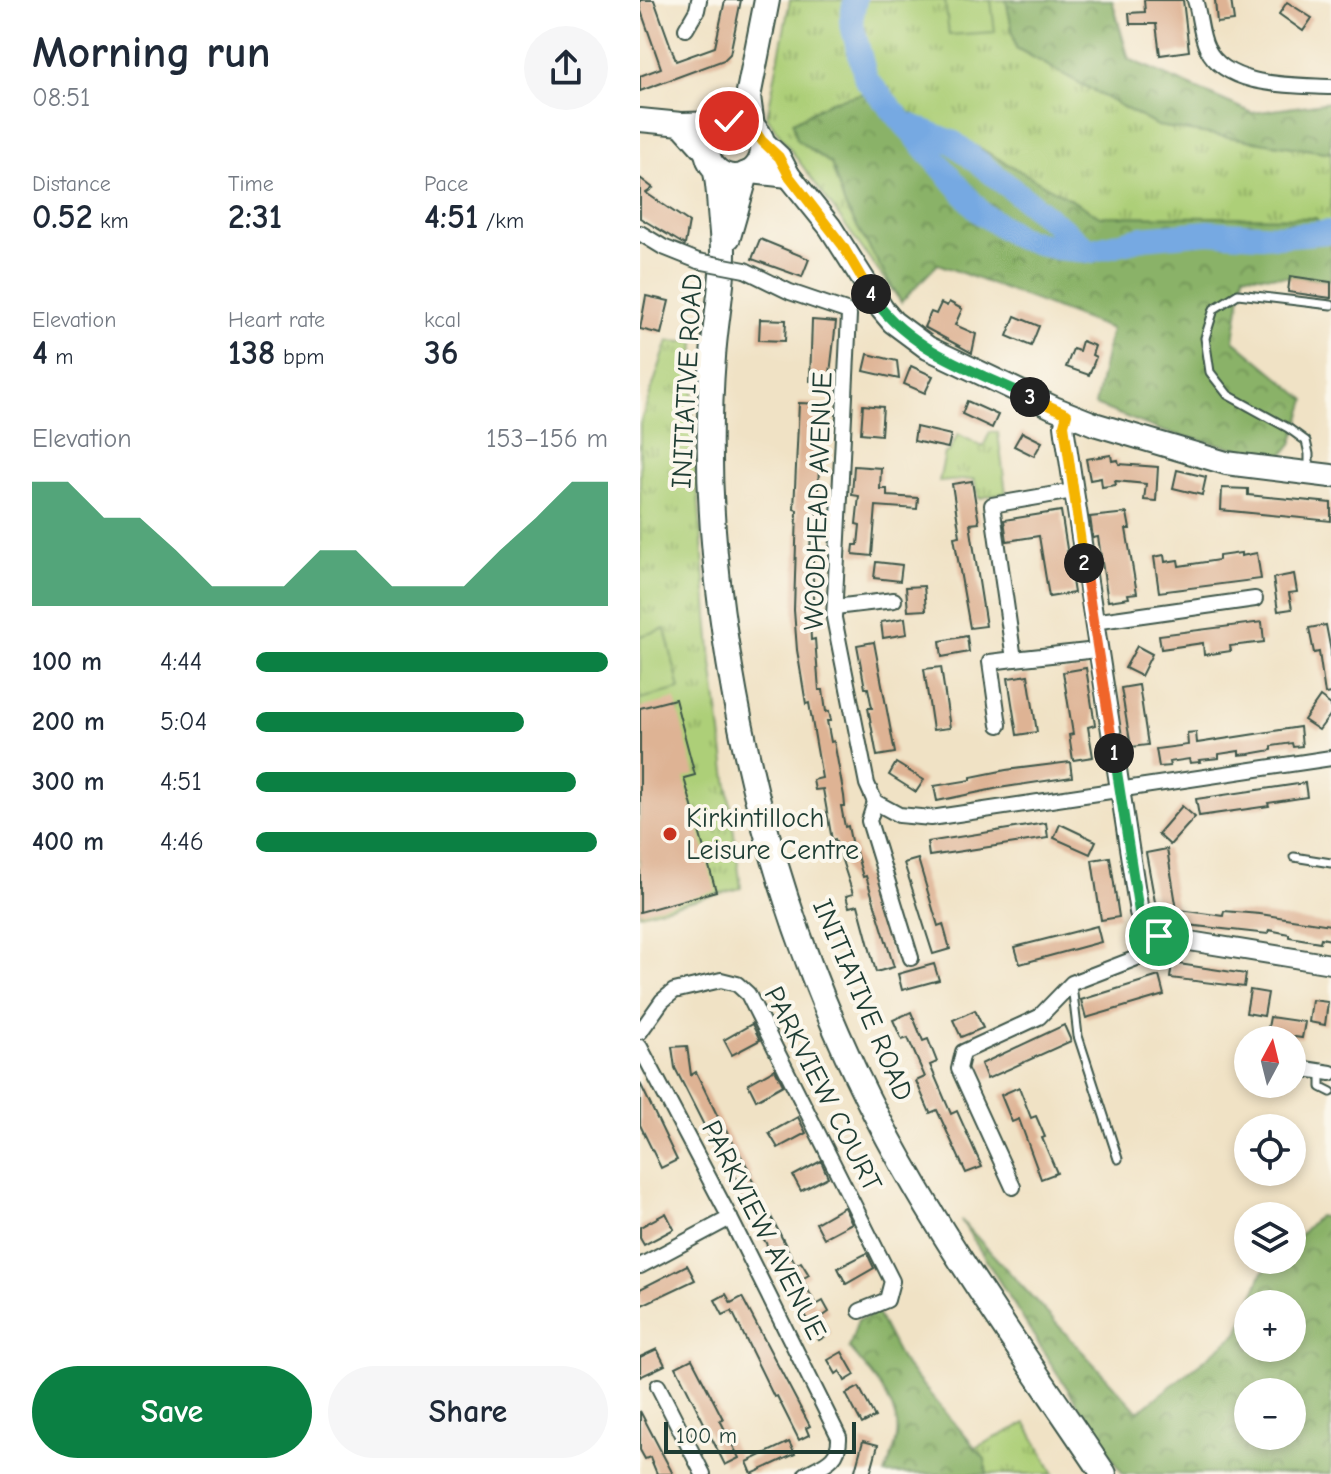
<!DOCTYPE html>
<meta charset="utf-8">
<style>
:root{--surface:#fff;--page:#f6f6f7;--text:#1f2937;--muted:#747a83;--accent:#0b8043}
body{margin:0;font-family:"Comic Neue",sans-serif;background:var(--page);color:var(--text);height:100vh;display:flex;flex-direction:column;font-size:30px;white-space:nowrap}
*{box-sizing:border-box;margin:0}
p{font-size:26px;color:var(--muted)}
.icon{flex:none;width:44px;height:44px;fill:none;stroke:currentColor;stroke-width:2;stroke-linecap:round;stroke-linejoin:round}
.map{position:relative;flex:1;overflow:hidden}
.side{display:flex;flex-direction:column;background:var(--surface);width:640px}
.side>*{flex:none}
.needle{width:52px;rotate:7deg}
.tools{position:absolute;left:594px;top:1026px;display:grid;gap:16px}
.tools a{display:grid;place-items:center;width:72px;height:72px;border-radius:50%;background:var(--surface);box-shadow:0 4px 12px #0003;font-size:40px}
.scale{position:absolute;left:24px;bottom:20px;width:192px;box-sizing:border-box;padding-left:8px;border:4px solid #1f3d34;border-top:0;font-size:22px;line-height:28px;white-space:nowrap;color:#1f3d34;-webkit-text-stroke:6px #fbf7ec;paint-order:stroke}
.pin{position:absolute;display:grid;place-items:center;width:68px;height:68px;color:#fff;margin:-34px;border:4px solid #fff;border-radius:50%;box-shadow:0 2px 8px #0007}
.km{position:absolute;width:40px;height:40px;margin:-20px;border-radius:50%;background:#222;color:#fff;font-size:22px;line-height:40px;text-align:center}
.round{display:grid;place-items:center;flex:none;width:84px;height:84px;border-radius:42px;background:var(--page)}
.headline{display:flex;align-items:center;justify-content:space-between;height:136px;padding:0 32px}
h1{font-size:44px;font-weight:600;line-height:60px}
.stats{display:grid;grid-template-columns:repeat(3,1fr);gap:12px;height:136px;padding:8px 32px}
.stats div{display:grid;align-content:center}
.stats b{font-size:34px;font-weight:600}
.stats small{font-size:22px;font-weight:400}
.stats p{font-size:22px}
.chart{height:224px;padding:16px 32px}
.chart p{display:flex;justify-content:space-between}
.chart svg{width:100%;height:144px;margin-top:8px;fill:var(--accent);opacity:.7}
.primary-button{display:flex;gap:16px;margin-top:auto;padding:16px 32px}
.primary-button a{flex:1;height:92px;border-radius:48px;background:var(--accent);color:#fff;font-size:32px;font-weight:600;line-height:92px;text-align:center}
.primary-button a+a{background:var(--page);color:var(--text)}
ul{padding:0 32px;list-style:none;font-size:26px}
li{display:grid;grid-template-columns:128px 96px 1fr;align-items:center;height:60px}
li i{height:20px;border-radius:10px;background:var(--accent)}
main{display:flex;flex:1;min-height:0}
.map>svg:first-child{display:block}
</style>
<main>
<section class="side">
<div class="headline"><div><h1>Morning run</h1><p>08:51</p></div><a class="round"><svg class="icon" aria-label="share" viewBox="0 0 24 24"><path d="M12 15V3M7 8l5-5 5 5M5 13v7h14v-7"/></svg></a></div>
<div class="stats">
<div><p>Distance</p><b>0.52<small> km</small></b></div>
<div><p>Time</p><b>2:31</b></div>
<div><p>Pace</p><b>4:51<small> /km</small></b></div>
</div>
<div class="stats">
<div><p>Elevation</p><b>4<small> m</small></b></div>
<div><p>Heart rate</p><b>138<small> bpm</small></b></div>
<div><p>kcal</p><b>36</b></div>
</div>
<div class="chart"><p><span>Elevation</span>153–156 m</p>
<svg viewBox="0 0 160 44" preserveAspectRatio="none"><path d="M0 44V6L10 6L20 17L30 17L40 27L50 38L60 38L70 38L80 27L90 27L100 38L110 38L120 38L130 27L140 17L150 6L160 6V44z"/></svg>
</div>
<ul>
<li><b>100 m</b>4:44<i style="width:100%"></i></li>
<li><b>200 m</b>5:04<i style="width:76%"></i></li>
<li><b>300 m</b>4:51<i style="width:91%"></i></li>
<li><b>400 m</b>4:46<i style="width:97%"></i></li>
</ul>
<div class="primary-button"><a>Save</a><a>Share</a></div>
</section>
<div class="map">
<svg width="691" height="1474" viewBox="0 0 691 1474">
<defs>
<pattern id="grass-tufts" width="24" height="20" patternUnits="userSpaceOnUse" patternTransform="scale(2)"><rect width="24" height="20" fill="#adcf78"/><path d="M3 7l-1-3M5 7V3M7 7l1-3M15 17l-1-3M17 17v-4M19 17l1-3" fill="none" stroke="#8ca963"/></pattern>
<pattern id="forest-crowns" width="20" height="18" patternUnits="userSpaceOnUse" patternTransform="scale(2)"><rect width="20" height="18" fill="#8ab268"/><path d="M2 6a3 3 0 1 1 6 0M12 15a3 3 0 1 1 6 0" fill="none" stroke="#709256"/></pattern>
</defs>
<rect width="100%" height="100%" fill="#fbf7ec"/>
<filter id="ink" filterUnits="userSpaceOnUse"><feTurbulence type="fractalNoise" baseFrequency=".0125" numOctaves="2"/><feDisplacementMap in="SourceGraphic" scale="16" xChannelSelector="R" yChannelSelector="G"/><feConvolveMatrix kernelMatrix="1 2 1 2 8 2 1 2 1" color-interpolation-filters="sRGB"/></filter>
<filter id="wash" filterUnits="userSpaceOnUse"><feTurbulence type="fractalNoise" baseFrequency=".006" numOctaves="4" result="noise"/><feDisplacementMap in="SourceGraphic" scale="32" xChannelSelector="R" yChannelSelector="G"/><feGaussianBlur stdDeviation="1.8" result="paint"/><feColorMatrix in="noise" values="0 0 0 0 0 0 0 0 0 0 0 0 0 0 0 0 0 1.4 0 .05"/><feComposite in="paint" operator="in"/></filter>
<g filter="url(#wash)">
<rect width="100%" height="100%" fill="#f0e2c5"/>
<g fill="url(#grass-tufts)" stroke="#668656" stroke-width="2">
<path d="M150,0h322l17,59 123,54 79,-3v169l-396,-95 -34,118 -134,-185z"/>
<path d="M55,339l-3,83 20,241 29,225 -101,26v-490l28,-83 14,1z"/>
<path d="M350,432l8,1 8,60 -27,5 -5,-19 -35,3 6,-29 4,-1 9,-18 25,13z"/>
<path d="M386,1423l28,51h-133z"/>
</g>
<g fill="url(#forest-crowns)" stroke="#54784e" stroke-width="2" fill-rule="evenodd">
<path d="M366,0h106l16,59 124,54 79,-11v51l-174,-27 -141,-78z"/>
<path d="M229,92l112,57 119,67 216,2 15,26v36l-87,-6 -10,66 72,60 -14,44 -12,14 -115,-26 -70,-27 16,-76 -173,-65 -37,38 -56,-96 -14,-42 -34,-24 -4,-18 38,-21z"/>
<path d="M678,1216l13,3v255h-208l-73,-112 -89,-142 177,192 100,-79 10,-24v39h44v-44h-42l12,-31 13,-13h17v-17zM608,1392h44v44h-44z"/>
<path d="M237,1313l24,47 84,99 2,15h-102c5,-14 15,-35 12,-50 -6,-30 -29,-54 -48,-76l9,-28z"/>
</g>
<g fill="#adcf78" stroke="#668656" stroke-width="2">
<path d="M305,0h46l4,32 -46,3z"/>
<path d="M25,629l15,60 -40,10v-63z"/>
</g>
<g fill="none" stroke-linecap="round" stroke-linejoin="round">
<g stroke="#76a9e2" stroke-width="24">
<path d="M215,0l-4,21 15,58 115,134 38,25 37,10 34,3 52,-13 66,-6 69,4 54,-4"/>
<path d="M269,125l45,18 136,108"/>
</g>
</g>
<g id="blocks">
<g fill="#deb394">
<path d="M0,0h14l22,61 39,-14 10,-47h16l-11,54 -6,6 -84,31v-15l21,-8 -21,-60z"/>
<path d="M504,0h39l6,51 -29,4 -4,-31h-26l-1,-11 16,-1z"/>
<path d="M575,0h16l3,21 -17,2z"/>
<path d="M647,2l25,16 -9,13 -24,-17z"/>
<path d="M0,178l13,10 -7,5 43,29 -4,23 -45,-27z"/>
<path d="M120,239l49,20 -7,18 -50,-18z"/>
<path d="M650,276l41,6v16l-43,-6z"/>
<path d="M6,296l23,5 -8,33 -21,-5z"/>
<path d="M309,302l13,7 -7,16 21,9 -4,19 -48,-26 7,-15 5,2 5,-11 6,3z"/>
<path d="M375,316l24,10 -8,20 -24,-10z"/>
<path d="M120,319l26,1 -1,21 -26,-1z"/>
<path d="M172,320l24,2 -7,60 -19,-1z"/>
<path d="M442,341l13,5 -3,9 4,2 -7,18 -23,-8 7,-18 6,2z"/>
<path d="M228,354l29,7 2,18 -35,-8z"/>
<path d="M271,366l22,10 -8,17 -21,-9z"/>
<path d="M327,401l31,14 -6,13 -30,-14z"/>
<path d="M159,403l23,1 -5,107 -2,21h-4l-1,20h3v67h-3l1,21 4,-1 4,51h4l3,22 3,-1 2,10h-4l4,21 3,-1 10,55 1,10h-4l4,21 3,-1 4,20 2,-1 9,32 3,-1 28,91 -18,5 -18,-67 -9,2 -3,-11 7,-2 -18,-55 -3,1 -9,-51 -8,1 -2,-10 9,-2 -13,-75 -3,1 -9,-54 -3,-40 3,-100 -3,-1z"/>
<path d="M223,405l20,2 -2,28 -20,-2z"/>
<path d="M276,427l35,8 -3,13 -34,-7z"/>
<path d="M382,432l20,10 -8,14 -20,-10z"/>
<path d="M471,455l1,6 6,-1 1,4 39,3 -2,34 -12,-1 2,-16 -31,-3 1,4 -14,2 -1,-9 -11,2 -4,-21z"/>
<path d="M214,466l27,2 -1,21h7v7l31,2 -1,11 -41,-3 -4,50 -19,-2 1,-9h4l2,-20 -4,-1 3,-28 -7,-1z"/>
<path d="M537,470l29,7 -4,18 -29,-7z"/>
<path d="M332,481l7,42 -9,1 16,102 -16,2 -16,-91 6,-1 -8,-52z"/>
<path d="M582,488l26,1v6l83,8v18l-110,-11z"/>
<path d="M421,511l13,82 -25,4 -10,-61 -32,5 -3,-21z"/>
<path d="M487,513l3,16h-4l11,64 -9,1 1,4 -21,3 -10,-64 -5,1 -3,-21z"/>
<path d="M601,553v3l16,-3 4,26 -102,13 -5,-35 10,-2 1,7 13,-2 1,6 40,-6v-4z"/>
<path d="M236,562l26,3 -2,16 -26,-3z"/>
<path d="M654,574l3,18 -8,1 3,16 -14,2 -5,-33z"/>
<path d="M284,586l2,24 -18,1 -2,-24z"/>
<path d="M265,618l2,16 -24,4 -2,-16z"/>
<path d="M622,622l2,20 -34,4 1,5 -27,4 -1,-12 -42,6 -2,-14z"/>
<path d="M686,625l5,26v42l-6,1 -6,-42 -5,1 -5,-25z"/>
<path d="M327,636l2,16 -27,5 -2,-16z"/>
<path d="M234,642l21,111 -18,3 -9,-48h4l-4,-20h-3l-8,-43z"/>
<path d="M497,646l15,8 -11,22 -16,-8z"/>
<path d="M301,667l9,61 -17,2 -9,-61z"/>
<path d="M446,668l9,57 -7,2 5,30 -20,3 -4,-25 4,-1 -10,-62z"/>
<path d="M388,675l9,57 -20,3 -9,-57z"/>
<path d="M499,685l9,60 -17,2 -10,-59z"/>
<path d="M680,697l11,8v9l-12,16 -15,-10z"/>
<path d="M35,699l20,76 -11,3 32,113 -76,21v-204z"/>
<path d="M660,727l2,19 -9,1 -1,-4 -20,3v4l-23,4 -10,1v-4l-20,3v4l-20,2 1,2 -10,1 -1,-4 -20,3 1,4 -11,1 -3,-18 32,-4 -1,-12 9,-1 1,11z"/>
<path d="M430,762l2,15 -73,11 -62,13 -3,-15 37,-6v-3l35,-7z"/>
<path d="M256,763l28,17 -8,12 -27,-17z"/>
<path d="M665,783l2,14 -39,6 1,3 -70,10 -3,-17z"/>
<path d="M542,806l13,11 -25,28 -12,-11z"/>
<path d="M406,823l2,15 -119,18 -2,-14z"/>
<path d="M420,824l36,17 -6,13 -36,-16z"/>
<path d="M527,849l10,61 -20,3 -11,-60z"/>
<path d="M470,857l9,60 -18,3 -9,-60z"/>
<path d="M278,859l20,67 5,-2 7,25 -17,5 -29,-91z"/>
<path d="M540,910l43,6 1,-5 36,3 71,11v15l-10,-2 -1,4 -31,-5v-3l-20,-4 -1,4 -90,-10z"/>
<path d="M457,926l4,16 -81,22 -5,-17z"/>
<path d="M532,963l74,11 -2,13 -74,-9z"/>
<path d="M294,964l5,16 -37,10 -4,-16z"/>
<path d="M519,976l5,19 -78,23 -5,-18z"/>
<path d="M610,990l18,3 -4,23 -18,-3z"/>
<path d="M672,1000l16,2 -3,23 -16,-3z"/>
<path d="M335,1010l8,18 -22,9 -8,-17z"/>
<path d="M271,1012l12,29 5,-2 9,23 -7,3 21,49 6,-3 25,56 -16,6 -29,-63 -7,3 -14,-32 9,-4 -17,-39 -6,2 -9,-20z"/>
<path d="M630,1017l35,5 -3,16 -35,-5z"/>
<path d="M112,1024l8,16 -28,15 -8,-15z"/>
<path d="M424,1025l7,16 -84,38 -6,-15z"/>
<path d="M47,1046l4,29 5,-3 22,45 33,56 -2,1 47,91 5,-3 8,13 -7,4 14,26 7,-4 6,11 -7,5 9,16 -12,7 -81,-148 5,-2 -20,-37 -4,2 -44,-87 -3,-21z"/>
<path d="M135,1069l8,16 -27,15 -8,-16z"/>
<path d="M0,1083l37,77 -16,8 -21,-43z"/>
<path d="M379,1087l12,31 5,-2 9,21 -3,1 15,35 -16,6 -22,-60 -7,3 -11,-27z"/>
<path d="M158,1117l8,16 -28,15 -9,-15z"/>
<path d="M181,1161l7,16 -27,14 -8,-15z"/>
<path d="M204,1207l8,16 -28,15 -8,-15z"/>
<path d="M26,1213l8,16 -30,16 -4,-7v-11z"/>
<path d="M227,1253l7,15 -28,16 -8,-16z"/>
<path d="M47,1265l8,15 -55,26v-17z"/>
<path d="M86,1294l5,9 11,-6 68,129 -4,2 3,7 -10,5 -22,-44 -3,1 -42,-86 -9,4 -8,-15z"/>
<path d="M17,1349l8,16 -25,12v-20z"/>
<path d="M202,1352l13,23 -10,6 -5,-10 -4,3 -8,-14z"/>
<path d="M52,1359l31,60 -3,1 19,38 -14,7 -49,-98z"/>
<path d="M219,1387l16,30 -13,7 -16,-30z"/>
<path d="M0,1411l33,63h-16l-7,-17 -5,2 -5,-9z"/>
<path d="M223,1441l15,4 -8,29h-16z"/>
<path d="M149,1442l6,12 -43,20 -5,-12z"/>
</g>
</g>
</g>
<g filter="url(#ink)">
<use href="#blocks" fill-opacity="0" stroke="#3e564a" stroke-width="2"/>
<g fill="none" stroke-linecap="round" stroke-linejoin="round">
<defs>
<g id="service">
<path d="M669,472v-18l-3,-13 -18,-13 -60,-33 -18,-23 -5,-34 9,-29 24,-15 93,11"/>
<path d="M654,857l37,6"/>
<path d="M432,985l6,51 40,123"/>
<path d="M681,1071v16l10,5"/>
</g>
<g id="minor">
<path d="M555,0c5,15 5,34 12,48 19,40 86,37 124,39"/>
<path d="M46,29l11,-19 2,-10"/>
<path d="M0,233l23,14 35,14"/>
<path d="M105,270l45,22 56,19 3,4 -15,303 33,166 8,18 -6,19 42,137"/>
<path d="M195,607l59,-7"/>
<path d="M453,622l162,-23"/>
<path d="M374,659l83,-9"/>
<path d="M359,725l-9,-63 24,-3 -22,-154 81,-14"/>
<path d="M235,802l24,13 32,3 400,-60"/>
<path d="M0,1032l22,-31 12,-10 47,-11 16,4 11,10 144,287 -5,19 -27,11"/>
<path d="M0,1047l90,171 109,219c1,23 -15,27 -33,37"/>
<path d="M652,1067l39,6"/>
<path d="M373,1187l-54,-118 4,-17 76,-35 33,-34 75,-29 12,-18"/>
<path d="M0,1266l90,-48"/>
<path d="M18,1386l45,88"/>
</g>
<path id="tertiary" d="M427,414l-3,11 1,8 74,479 9,15 11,9 172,28"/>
<g id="secondary">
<path d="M0,120l41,4 44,-1"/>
<path d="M41,124l27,30"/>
<path d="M122,141l17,16 10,19 41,51 52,82 11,13 35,26 126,60 40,16 132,39 105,13"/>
<path d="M111,172l38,4"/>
</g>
<g id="primary">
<circle cx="95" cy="149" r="28"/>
<path d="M112,126l-4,-29 19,-97"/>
<path d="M75,169c4,13 4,28 5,41 1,14 3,29 3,42 0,35 -8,71 -10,105 -5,64 -4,133 2,197 17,172 60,343 132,501 67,149 166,283 257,419"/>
<path d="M88,237l18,-63"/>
</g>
</defs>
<use href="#service" stroke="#3e564a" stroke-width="11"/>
<use href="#minor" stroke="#3e564a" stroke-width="18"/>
<use href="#tertiary" stroke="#3e564a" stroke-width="22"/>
<use href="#secondary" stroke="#3e564a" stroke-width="26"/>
<use href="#primary" stroke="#3e564a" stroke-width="28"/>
<use href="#service" stroke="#fff" stroke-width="7"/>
<use href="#minor" stroke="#fff" stroke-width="14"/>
<use href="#tertiary" stroke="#fff" stroke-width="18"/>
<use href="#secondary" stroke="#fff" stroke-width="22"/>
<use href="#primary" stroke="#fff" stroke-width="24"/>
<defs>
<path id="minor-bridge" d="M58,261l47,9"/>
</defs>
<use href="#minor-bridge" stroke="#3e564a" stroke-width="18" stroke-linecap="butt"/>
<use href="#minor-bridge" stroke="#fff" stroke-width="14"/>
</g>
</g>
<g fill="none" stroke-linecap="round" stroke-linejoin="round" filter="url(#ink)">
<defs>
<path id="split-1" d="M474,753l25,159 9,15 11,9"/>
<path id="split-2" d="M444,563l30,190"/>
<path id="split-3" d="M390,397l37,17 -3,11 20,138"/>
<path id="split-4" d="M231,294c34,55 103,76 159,103"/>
<path id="split-5" d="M89,121l14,1 9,4 10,15 17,16 10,19 54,70 28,48"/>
</defs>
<use href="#split-1" stroke="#fff" stroke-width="16"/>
<use href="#split-2" stroke="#fff" stroke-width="16"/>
<use href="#split-3" stroke="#fff" stroke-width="16"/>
<use href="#split-4" stroke="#fff" stroke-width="16"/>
<use href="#split-5" stroke="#fff" stroke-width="16"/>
<use href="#split-1" stroke="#22a559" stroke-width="10"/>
<use href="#split-2" stroke="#f0652b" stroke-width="10"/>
<use href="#split-3" stroke="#f5b400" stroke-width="10"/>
<use href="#split-4" stroke="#22a559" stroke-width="10"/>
<use href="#split-5" stroke="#f5b400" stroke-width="10"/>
</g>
<circle fill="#c8321e" stroke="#fbf7ec" stroke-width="3" cx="30" cy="834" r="8"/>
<g text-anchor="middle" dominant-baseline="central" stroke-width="8" stroke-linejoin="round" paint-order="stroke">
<g font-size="28" fill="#1f3d34" stroke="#fbf7ec">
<text transform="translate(47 381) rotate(-87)">INITIATIVE ROAD</text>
<text transform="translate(178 501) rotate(-88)">WOODHEAD AVENUE</text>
<text transform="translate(223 1000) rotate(67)">INITIATIVE ROAD</text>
<text transform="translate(183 1089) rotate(63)">PARKVIEW COURT</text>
<text transform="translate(124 1230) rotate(63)">PARKVIEW AVENUE</text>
</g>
<g font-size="28" fill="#1f3d34" stroke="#fbf7ec" text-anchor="start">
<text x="46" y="818">Kirkintilloch<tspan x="46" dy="32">Leisure Centre</tspan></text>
</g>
</g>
</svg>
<div class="tools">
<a><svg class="needle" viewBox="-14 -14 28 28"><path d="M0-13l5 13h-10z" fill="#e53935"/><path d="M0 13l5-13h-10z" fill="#747a83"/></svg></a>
<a><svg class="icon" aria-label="locate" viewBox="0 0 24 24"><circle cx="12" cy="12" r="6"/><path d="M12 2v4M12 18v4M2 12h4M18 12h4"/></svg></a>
<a><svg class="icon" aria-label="layers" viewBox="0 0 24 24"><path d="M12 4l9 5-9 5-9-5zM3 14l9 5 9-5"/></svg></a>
<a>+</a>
<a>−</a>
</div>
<div class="scale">100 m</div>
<div class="pin" style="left:519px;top:936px;background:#1e9e55"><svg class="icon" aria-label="arrive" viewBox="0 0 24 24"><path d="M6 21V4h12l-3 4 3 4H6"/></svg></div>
<div class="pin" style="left:89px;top:121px;background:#d93025"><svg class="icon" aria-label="check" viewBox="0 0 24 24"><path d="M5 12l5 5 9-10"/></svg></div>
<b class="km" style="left:474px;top:753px">1</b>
<b class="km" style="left:444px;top:563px">2</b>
<b class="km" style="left:390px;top:397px">3</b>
<b class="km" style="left:231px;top:294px">4</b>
</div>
</main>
